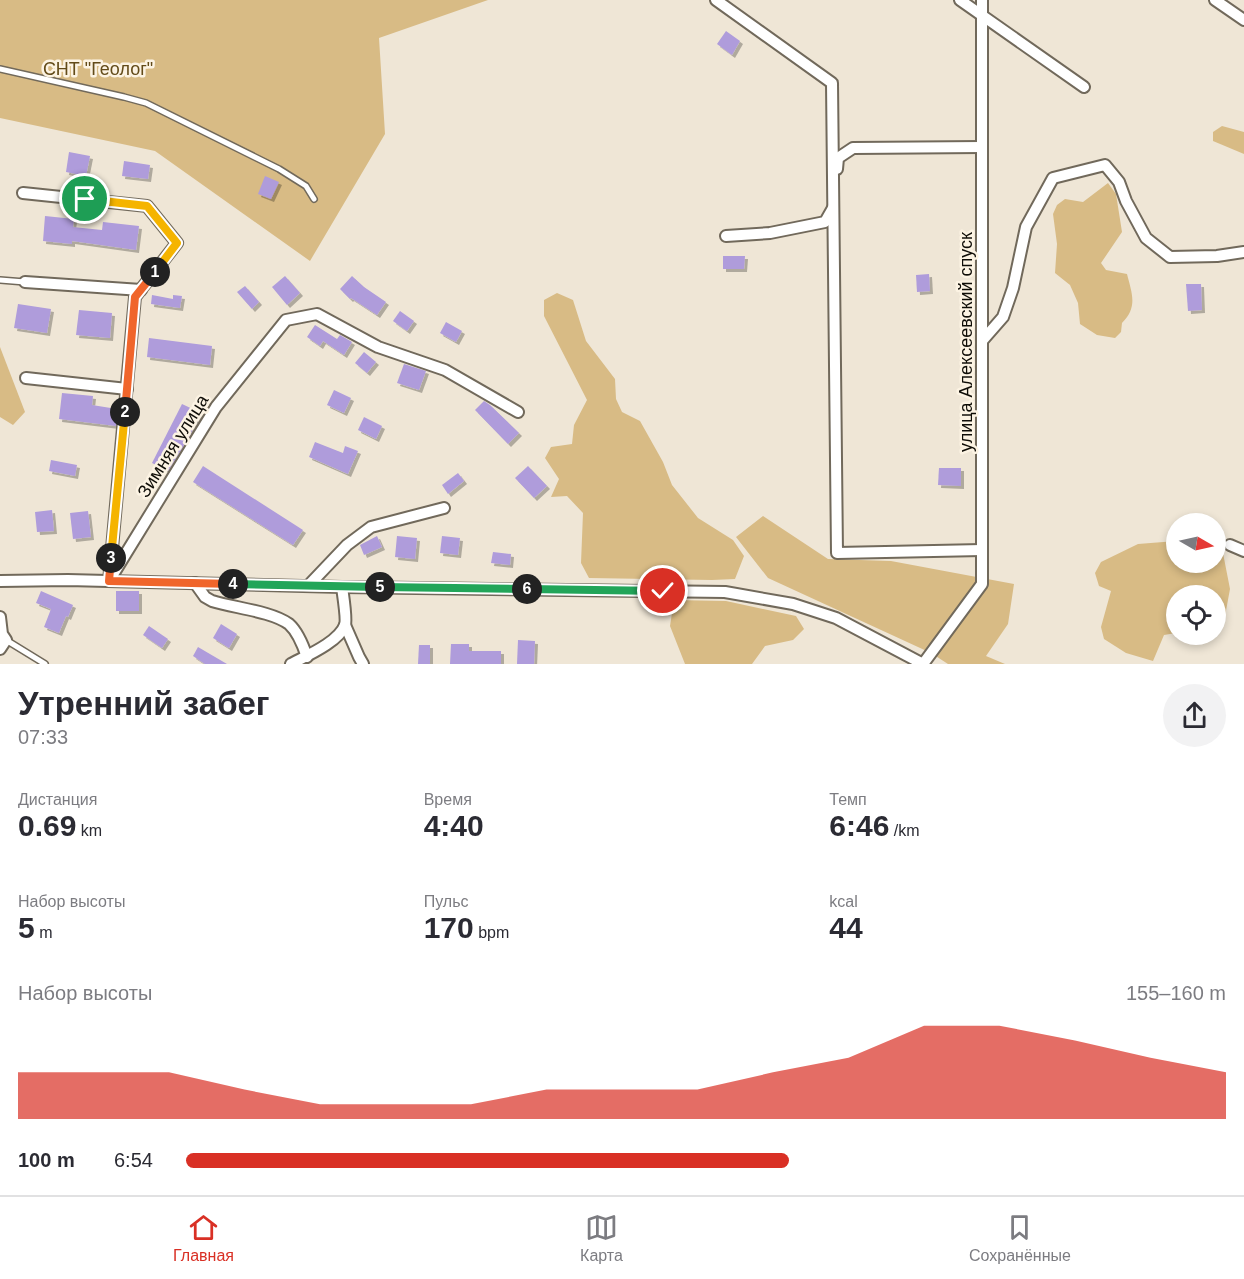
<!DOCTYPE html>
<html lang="ru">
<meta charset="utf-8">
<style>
:root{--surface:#fff;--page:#f2f2f3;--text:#2b2b33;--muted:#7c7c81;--line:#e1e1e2;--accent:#d93025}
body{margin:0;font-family:Helvetica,sans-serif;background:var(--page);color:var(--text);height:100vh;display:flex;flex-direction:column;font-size:22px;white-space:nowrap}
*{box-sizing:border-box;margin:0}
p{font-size:20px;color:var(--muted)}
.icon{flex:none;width:33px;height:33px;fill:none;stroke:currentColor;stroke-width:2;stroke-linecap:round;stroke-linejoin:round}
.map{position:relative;height:664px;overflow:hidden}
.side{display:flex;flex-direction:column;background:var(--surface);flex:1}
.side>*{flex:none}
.needle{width:39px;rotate:99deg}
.tools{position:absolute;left:1166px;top:513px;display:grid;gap:12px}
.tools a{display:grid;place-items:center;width:60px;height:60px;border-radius:50%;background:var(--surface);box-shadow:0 3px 9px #0003;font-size:30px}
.pin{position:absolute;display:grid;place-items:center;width:51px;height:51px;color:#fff;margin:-26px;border:3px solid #fff;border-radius:50%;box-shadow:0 2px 6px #0007}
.km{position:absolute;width:30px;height:30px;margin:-15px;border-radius:50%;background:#222;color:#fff;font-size:16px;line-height:30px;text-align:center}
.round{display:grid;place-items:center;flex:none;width:63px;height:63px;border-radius:32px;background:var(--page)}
.head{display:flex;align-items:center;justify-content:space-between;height:102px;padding:0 18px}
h1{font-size:33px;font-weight:800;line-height:45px}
.figures{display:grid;grid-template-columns:repeat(3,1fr);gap:9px;height:102px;padding:6px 18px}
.figures div{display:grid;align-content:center}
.figures b{font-size:30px;font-weight:800}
.figures small{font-size:16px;font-weight:400}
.figures p{font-size:16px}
.chart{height:168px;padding:12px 18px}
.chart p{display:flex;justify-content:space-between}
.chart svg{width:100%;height:108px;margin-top:6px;fill:var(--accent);opacity:.7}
ul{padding:0 18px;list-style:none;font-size:20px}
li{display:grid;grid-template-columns:96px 72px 1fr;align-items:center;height:45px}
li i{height:15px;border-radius:8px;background:var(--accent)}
.dock{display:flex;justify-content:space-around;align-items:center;height:84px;border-top:2px solid var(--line);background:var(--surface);font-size:16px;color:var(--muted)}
.dock a{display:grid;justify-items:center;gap:3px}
.dock .active{color:var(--accent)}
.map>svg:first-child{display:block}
</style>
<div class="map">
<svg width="1244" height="664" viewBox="0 0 1244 664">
<defs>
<filter id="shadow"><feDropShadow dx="3" dy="3" stdDeviation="0" flood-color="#0004"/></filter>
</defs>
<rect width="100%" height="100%" fill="#efe6d6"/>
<g fill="#d8bb85">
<path d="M0,0h488l-109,38 6,96 -75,127 -155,-110 -155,-33z"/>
<path d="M1222,126l22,6v22l-31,-13v-9z"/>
<path d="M1108,183l8,11 6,38 -21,31 5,7 21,4c5,20 11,33 -5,49l-1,9 -6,6 -18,-3 -17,-11 -2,-21 -8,-18 -15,-12 2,-29 -4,-30 4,-9 8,-6 18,3z"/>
<path d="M557,293l16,7 13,41 29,38 1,20 6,13 18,9 23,41 9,23 26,33 35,22 11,16 -9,23 -23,1 -123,-2 -8,-15 2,-50 -16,-17 -16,1 8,-18 -14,-21 6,-11 21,-3 2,-19 13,-25 -43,-84v-16z"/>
<path d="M0,347l25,65 -12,13 -13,-8z"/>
<path d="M763,516l65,43 63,2 123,23 -6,40 -22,32 19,8h-57l-17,-11 -163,-75 -32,-41z"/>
<path d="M1215,539l7,9 8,41 -5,27 -6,12 -4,1v-33h-39v37l-12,2 -11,26 -27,-8 -22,-14 -3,-12 10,-36 -12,-5 -4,-13 6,-11 37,-18 38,-3v21h39z"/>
<path d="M674,600l52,1 70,15 8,13 -11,11 -28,6 -13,18h-67l-15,-38z"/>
</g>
<g fill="#af9cdb" filter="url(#shadow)">
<path d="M726,31l14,10 -8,14 -15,-11z"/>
<path d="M69,152l21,4 -4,20 -20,-4z"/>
<path d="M124,161l26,4 -2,14 -26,-3z"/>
<path d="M265,176l14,6 -8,17 -13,-5z"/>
<path d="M45,216l29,3 -1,8 29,3 1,-8 36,4 -3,24 -64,-9v3l-29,-3z"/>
<path d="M723,256h22l-1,13h-21z"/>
<path d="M929,274l1,17 -13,1 -1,-17z"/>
<path d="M285,276l15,17 -13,12 -15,-18z"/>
<path d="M352,276l12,11 22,15 -9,13 -26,-17 -1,1 -10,-10z"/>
<path d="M1186,284h15l1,26 -14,1z"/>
<path d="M245,286l14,16 -7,7 -15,-17z"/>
<path d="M152,295l21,4v-4l9,1 -2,12 -29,-4z"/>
<path d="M18,304l33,5 -4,24 -33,-5z"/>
<path d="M79,310l33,3 -2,25 -34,-3z"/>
<path d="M400,311l14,10 -7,10 -14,-10z"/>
<path d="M446,322l16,9 -6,11 -16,-9z"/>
<path d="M315,325l22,14 3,-4 12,7 -8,13 -21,-14 -3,5 -13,-9z"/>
<path d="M149,338l63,8 -2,19 -63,-8z"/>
<path d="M364,352l12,10 -9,11 -12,-10z"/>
<path d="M404,364l22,7 -7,19 -22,-7z"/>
<path d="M334,390l17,8 -7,15 -17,-8z"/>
<path d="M62,393l31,3 -1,9 25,4 -1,17 -57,-7z"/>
<path d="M484,401l6,4 29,28 -11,11 -33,-34z"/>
<path d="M182,404l19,9 -12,24 -21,34 -16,-8z"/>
<path d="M364,417l18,9 -6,13 -18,-9z"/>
<path d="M315,442l28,11 2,-7 13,5 -10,23 -39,-17z"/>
<path d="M51,460l26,5 -2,11 -26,-5z"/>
<path d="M203,466l100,64 -10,15 -100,-63z"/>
<path d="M528,466l19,20 -13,12 -19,-20z"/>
<path d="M939,468h22v18l-23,-1z"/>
<path d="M458,473l6,8 -16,13 -6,-9z"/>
<path d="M52,510l2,21 -17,1 -2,-20z"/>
<path d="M88,511l3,26 -18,2 -3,-26z"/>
<path d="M377,536l5,11 -18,8 -4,-10z"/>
<path d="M397,536l20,2 -2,21 -20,-2z"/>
<path d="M442,536l18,2 -2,17 -18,-2z"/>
<path d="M493,552l18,2 -1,11 -19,-2z"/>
<path d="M41,591l32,14 -5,12 -2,-1 -7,17 -15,-6 7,-18 -15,-6z"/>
<rect x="116" y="591" width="23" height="20"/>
<path d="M221,624l16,10 -8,14 -16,-10z"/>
<path d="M149,626l19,13 -6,9 -19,-13z"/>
<path d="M518,640l17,1 -1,23h-17z"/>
<path d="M451,644h18v7h32v13h-51z"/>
<path d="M419,645h11v19h-12z"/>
<path d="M198,647l29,17h-22l-12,-8z"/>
</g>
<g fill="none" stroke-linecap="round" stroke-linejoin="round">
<defs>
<g id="lane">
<path d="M0,69l124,28 22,6 133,66 27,17 8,13"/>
<path d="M0,280l25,2"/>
<path d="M6,640l39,24"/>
</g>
<g id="street">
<path d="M716,0l116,83 5,470 145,-3"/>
<path d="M960,0l124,87"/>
<path d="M1215,0l29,20"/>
<path d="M837,169l1,-11 15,-10 129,-1"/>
<path d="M23,193l124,13 30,37 -42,54 -26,284 107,-174 70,-87 31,-6 61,33 67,23 73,42"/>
<path d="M726,236l44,-3 55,-11 8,-14"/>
<path d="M25,282l116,8"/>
<path d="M982,341l21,-24 10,-29 13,-61 27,-49 52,-13 14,17 7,19 20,37 24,19 47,-1 27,-4"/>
<path d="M26,378l101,11"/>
<path d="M1230,545l14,6"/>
<path d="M0,581l68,-1 274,7 383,5 68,12 43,14 87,46"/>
<path d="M195,583l10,14 7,4c22,7 59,10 77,23 9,8 14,21 18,33"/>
<path d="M308,586l39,-41 24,-18 73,-19"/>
<path d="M0,617l2,17 4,6 -6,9"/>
<path d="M345,625l14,32 4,7"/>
<path d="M291,664c15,-8 48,-22 54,-39 2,-6 -2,-30 -3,-38"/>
<path d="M923,664l59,-80v-584"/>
</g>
</defs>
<use href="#lane" stroke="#71695b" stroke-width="8"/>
<use href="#street" stroke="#71695b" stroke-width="14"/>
<use href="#lane" stroke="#fff" stroke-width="5"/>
<use href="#street" stroke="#fff" stroke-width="10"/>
</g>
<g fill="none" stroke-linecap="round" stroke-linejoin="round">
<defs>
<path id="split-1" d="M85,199l62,7 30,37 -22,29"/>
<path id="split-2" d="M125,412l10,-115 20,-25"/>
<path id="split-3" d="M111,558l14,-146"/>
<path id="split-4" d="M111,558l-2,23 124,3"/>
<path id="split-5" d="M233,584l147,3"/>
<path id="split-6" d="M380,587l147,2"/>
<path id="split-7" d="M527,589l136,2"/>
</defs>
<use href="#split-1" stroke="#fff" stroke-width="12"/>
<use href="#split-2" stroke="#fff" stroke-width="12"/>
<use href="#split-3" stroke="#fff" stroke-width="12"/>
<use href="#split-4" stroke="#fff" stroke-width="12"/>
<use href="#split-5" stroke="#fff" stroke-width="12"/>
<use href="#split-6" stroke="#fff" stroke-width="12"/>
<use href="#split-7" stroke="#fff" stroke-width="12"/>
<use href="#split-1" stroke="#f5b400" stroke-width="8"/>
<use href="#split-2" stroke="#f0652b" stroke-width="8"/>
<use href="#split-3" stroke="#f5b400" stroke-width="8"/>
<use href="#split-4" stroke="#f0652b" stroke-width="8"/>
<use href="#split-5" stroke="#22a559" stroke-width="8"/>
<use href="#split-6" stroke="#22a559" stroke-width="8"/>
<use href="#split-7" stroke="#22a559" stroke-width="8"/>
</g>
<g text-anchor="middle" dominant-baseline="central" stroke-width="5" stroke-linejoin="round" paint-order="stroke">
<g font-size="18" fill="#634b19" stroke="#fcf3e3">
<text x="98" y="69">СНТ "Геолог"</text>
</g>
<g font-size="18" fill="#0f0d07" stroke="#fcf3e3">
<text transform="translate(966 342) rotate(-90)">улица Алексеевский спуск</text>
<text transform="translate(173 446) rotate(-58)">Зимняя улица</text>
</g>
</g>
</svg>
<div class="tools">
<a><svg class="needle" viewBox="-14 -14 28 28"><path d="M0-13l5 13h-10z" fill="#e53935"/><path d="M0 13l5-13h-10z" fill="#7c7c81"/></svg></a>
<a><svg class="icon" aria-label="locate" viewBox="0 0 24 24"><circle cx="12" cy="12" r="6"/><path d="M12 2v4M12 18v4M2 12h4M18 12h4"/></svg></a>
</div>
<div class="pin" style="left:85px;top:199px;background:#1e9e55"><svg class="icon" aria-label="arrive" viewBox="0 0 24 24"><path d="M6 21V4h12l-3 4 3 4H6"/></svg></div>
<div class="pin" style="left:663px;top:591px;background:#d93025"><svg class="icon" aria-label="check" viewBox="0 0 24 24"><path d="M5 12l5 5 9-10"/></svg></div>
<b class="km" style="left:155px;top:272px">1</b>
<b class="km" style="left:125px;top:412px">2</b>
<b class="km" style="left:111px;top:558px">3</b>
<b class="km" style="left:233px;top:584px">4</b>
<b class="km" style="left:380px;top:587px">5</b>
<b class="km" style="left:527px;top:589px">6</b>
</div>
<section class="side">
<div class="head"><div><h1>Утренний забег</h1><p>07:33</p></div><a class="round"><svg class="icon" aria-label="share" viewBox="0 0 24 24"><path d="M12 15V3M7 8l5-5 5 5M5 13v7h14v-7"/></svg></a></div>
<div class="figures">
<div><p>Дистанция</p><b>0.69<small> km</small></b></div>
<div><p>Время</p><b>4:40</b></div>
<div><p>Темп</p><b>6:46<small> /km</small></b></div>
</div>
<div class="figures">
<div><p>Набор высоты</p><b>5<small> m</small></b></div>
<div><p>Пульс</p><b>170<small> bpm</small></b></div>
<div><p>kcal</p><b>44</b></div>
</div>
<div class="chart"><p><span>Набор высоты</span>155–160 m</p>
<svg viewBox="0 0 160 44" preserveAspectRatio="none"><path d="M0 44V25L10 25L20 25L30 32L40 38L50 38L60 38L70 32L80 32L90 32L100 25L110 19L120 6L130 6L140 12L150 19L160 25V44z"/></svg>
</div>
<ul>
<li><b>100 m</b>6:54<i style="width:58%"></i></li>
</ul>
</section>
<nav class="dock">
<a class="active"><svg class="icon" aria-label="home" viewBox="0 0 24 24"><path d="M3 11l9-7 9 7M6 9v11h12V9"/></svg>Главная</a>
<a><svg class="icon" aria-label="map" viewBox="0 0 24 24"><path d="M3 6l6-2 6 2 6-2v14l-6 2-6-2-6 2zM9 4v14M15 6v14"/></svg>Карта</a>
<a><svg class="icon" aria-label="saved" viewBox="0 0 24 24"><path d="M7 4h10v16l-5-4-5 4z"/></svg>Сохранённые</a>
</nav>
